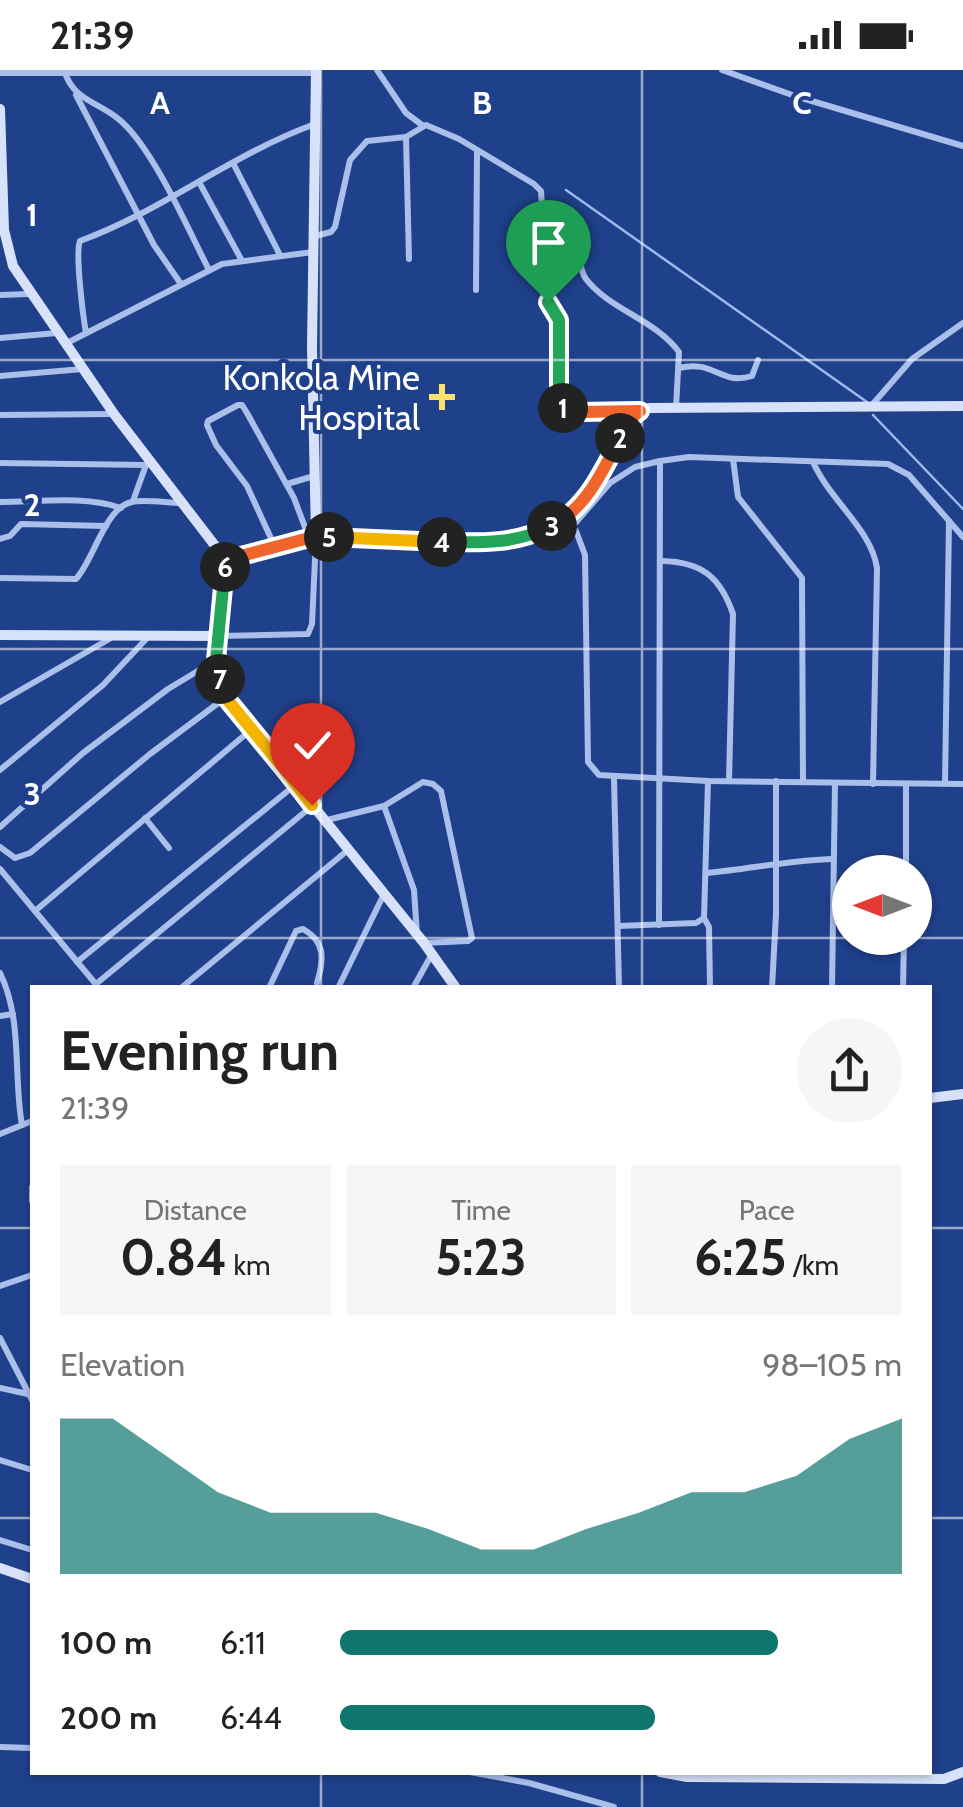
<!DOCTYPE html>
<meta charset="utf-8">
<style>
:root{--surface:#fff;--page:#f6f6f6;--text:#222;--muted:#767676;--accent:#0f766e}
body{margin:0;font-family:Cabin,sans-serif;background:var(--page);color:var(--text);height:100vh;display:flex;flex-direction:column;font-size:38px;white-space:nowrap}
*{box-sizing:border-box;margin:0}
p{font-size:32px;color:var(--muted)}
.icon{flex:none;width:55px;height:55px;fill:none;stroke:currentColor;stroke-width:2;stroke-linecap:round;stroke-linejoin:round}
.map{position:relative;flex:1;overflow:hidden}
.side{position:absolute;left:30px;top:915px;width:902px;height:790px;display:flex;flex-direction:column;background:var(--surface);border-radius:0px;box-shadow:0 2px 8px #0004}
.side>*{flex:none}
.needle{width:65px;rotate:270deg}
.buttons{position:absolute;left:832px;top:785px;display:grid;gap:20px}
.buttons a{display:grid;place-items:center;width:100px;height:100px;border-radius:50%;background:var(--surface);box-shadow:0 2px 8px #0004;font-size:50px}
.pin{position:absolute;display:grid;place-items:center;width:85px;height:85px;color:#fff;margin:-102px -42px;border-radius:50% 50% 50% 0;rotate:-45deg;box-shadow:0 0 10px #0007}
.pin .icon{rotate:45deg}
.km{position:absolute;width:50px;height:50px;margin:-25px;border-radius:50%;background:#222;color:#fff;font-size:28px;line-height:50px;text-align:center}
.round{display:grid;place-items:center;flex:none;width:105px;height:105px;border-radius:52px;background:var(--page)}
.overview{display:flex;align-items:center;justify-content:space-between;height:170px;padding:0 30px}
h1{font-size:55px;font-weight:700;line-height:75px}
.metrics{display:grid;grid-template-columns:repeat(3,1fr);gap:15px;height:170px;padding:10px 30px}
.metrics div{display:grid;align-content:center;border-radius:0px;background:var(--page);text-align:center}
.metrics b{font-size:50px;font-weight:700}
.metrics small{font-size:28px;font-weight:400}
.metrics p{font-size:28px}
.chart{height:280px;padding:20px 30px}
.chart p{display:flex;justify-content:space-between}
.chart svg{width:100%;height:180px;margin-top:10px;fill:var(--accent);opacity:.7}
ul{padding:0 30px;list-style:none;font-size:32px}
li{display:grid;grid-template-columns:160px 120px 1fr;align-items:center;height:75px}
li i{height:25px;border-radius:12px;background:var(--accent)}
.status{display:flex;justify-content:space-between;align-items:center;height:70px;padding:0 50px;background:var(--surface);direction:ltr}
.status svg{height:28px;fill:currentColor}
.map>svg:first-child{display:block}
</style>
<div class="status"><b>21:39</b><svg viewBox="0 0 49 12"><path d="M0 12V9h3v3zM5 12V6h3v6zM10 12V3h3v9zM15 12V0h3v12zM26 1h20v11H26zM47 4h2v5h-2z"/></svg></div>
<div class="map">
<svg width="963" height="1737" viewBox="0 0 963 1737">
<rect width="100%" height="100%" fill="#1f408a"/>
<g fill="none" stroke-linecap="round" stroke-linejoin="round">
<g stroke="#9fb8ed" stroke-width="2.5">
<path d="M566,120l301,212"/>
<path d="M873,345l90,94"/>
</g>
<g stroke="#abbfeb" stroke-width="6">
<path d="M377,0l29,43 16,12"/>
<path d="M722,0l73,26 168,50"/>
<path d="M0,3h315"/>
<path d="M65,3c10,29 36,29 57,49 32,29 66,107 87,148"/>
<path d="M76,25l78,150 27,39"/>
<path d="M406,67l3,122"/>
<path d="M233,93l47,92"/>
<path d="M199,112l42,77"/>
<path d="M573,146l-1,19c9,13 5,32 14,44 24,31 70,41 93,73l-3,56"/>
<path d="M315,166l16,-4 4,-5 15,-67 17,-19 39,-4 20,-12 33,14 75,45 7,7 7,111 11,19v87l21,4 60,-1"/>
<path d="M476,220l1,-137"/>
<path d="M0,225l29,-1"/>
<path d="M86,263c-3,-17 -11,-81 -6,-92 82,-30 152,-87 235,-117"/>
<path d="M0,268l57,-5"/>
<path d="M67,273l155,-79 91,-12"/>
<path d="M679,298c35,-9 42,18 73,8l6,-16"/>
<path d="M0,306l83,-7"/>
<path d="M872,335l40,-46 51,-36"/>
<path d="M0,345l113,-1"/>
<path d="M733,389l5,38 64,81 1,204"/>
<path d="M813,392c18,40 58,67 64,106l-4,216"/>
<path d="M0,393l146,2"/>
<path d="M287,414l27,-8"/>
<path d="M133,431l13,-36"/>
<path d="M0,432c38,0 85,-7 121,6"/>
<path d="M562,450l14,11 9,24 3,207 11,13 109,6 255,3"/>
<path d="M571,458l39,-45 25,-16 25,-6 29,-4 199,7 21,11 54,62"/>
<path d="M0,469l10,-3 11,-12 85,2"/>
<path d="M275,477l-28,-61 -31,-41 -9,-20 1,-4 30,-16h4l5,8 47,85 15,40"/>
<path d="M662,491c39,1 58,15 71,53l-4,167"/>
<path d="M0,508l76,1c18,-19 29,-72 56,-77 12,-3 36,1 49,1"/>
<path d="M218,566l90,-2 4,-10 4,-86"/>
<path d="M0,632l111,-64"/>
<path d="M0,700l103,-85 46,-49"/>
<path d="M614,708l5,210"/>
<path d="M945,714l4,-263"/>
<path d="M384,736l30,84 3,45"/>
<path d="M145,748l24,30"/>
<path d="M327,750l57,-14 39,-24 10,2 8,7 31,147 -4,3 -44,2"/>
<path d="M0,757l83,-74 85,-64 48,-29"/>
<path d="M0,777l15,11 15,-5 120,-99 75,-56"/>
<path d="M0,799l99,119"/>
<path d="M906,802v-88"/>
<path d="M707,803c43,-4 83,-13 126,-14"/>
<path d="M35,841l217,-182"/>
<path d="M704,848l5,9 1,61"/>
<path d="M659,855l1,-464"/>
<path d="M618,856l78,-3 8,-5 4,-137"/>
<path d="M77,892l218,-177"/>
<path d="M0,903c23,47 13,102 22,152"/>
<path d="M96,914l216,-178"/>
<path d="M181,918l167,-138"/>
<path d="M269,918l27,-57 7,-2c23,13 21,31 14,54"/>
<path d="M338,918l46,-94"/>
<path d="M413,918l19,-34"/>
<path d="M772,918l4,-74v-133"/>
<path d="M832,918l3,-205"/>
<path d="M903,918l1,-50"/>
<path d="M0,946l13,-2"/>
<path d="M0,1064l32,-13"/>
<path d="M32,1117v14"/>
<path d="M0,1216l32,-11"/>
<path d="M0,1268l32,62"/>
<path d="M0,1318l28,6"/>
<path d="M0,1390l32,10"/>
<path d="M0,1470l32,10"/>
<path d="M0,1677l32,1"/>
<path d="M470,1702l59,11 85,24"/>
</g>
<g stroke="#d7e1f9" stroke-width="10">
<path d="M316,0l-4,277 4,190"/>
<path d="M0,39l4,121 9,36 101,148 112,146 90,-23 178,7c37,-8 71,-19 95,-49 21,-26 26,-75 60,-87l314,-2"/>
<path d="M0,565l218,1 -2,24 10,38 198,245 32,45"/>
<path d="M218,566l8,-76"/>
<path d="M930,1028l33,-4"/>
<path d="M0,1498l32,11"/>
<path d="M660,1702l27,5 257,2 19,-7"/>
</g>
</g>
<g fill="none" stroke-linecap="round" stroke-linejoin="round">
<defs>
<path id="split-1" d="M548,232l11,18v88h4"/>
<path id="split-2" d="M563,338l17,4 60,-1 -9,7 -11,20"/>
<path id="split-3" d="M552,456c35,-19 50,-54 68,-88"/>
<path id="split-4" d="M442,472c40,1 74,2 110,-16"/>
<path id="split-5" d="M329,467l113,5"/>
<path id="split-6" d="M225,497l1,-7 83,-22 20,-1"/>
<path id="split-7" d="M220,609l-4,-19 9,-93"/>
<path id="split-8" d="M220,609l6,19 59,72"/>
<path id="split-9" d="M285,700l27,35"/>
</defs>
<use href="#split-1" stroke="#fff" stroke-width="20"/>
<use href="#split-2" stroke="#fff" stroke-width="20"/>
<use href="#split-3" stroke="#fff" stroke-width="20"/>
<use href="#split-4" stroke="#fff" stroke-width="20"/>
<use href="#split-5" stroke="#fff" stroke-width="20"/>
<use href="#split-6" stroke="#fff" stroke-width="20"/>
<use href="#split-7" stroke="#fff" stroke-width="20"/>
<use href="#split-8" stroke="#fff" stroke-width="20"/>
<use href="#split-9" stroke="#fff" stroke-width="20"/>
<use href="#split-1" stroke="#22a559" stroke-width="12"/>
<use href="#split-2" stroke="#f0652b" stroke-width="12"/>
<use href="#split-3" stroke="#f0652b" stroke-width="12"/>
<use href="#split-4" stroke="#22a559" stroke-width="12"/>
<use href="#split-5" stroke="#f5b400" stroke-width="12"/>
<use href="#split-6" stroke="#f0652b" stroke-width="12"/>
<use href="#split-7" stroke="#22a559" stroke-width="12"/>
<use href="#split-8" stroke="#f5b400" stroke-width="12"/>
<use href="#split-9" stroke="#f5b400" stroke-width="12"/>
</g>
<path fill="none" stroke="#fff" stroke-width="2.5" stroke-opacity="0.55" d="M321,0v918M642,0v918M0,290h963M0,579h963M0,868h963M0,1158h32M930,1158h33M0,1448h32M930,1448h33M321,1702v35M642,1702v35"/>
<path fill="#f9e36b" stroke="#1f408a" stroke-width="4" d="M437 312h10v10h10v10h-10v10h-10v-10h-10v-10h10z"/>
<g text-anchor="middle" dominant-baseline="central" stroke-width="8" stroke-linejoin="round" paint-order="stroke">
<g font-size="35" fill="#fff" stroke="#1f408a" text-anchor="end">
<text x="420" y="307">Konkola Mine<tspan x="420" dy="40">Hospital</tspan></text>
</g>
</g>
<g font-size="32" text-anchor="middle" font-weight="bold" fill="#fff" stroke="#1f408a" stroke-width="8" stroke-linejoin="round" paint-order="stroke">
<text x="160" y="44">A</text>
<text x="482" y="44">B</text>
<text x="802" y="44">C</text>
<text x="32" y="156">1</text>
<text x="32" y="446">2</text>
<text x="32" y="735">3</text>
</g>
</svg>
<div class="buttons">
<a><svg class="needle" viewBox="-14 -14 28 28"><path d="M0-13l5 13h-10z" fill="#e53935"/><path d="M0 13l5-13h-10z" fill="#767676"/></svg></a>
</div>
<div class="pin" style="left:548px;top:232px;background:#1e9e55"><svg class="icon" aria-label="arrive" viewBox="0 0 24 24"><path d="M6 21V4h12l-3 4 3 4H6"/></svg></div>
<div class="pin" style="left:312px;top:735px;background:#d93025"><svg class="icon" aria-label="check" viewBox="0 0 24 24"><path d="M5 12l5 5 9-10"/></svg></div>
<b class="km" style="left:563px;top:338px">1</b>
<b class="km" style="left:620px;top:368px">2</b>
<b class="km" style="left:552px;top:456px">3</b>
<b class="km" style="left:442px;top:472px">4</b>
<b class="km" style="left:329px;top:467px">5</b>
<b class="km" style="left:225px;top:497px">6</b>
<b class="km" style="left:220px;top:609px">7</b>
<section class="side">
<div class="overview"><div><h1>Evening run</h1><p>21:39</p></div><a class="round"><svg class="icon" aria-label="share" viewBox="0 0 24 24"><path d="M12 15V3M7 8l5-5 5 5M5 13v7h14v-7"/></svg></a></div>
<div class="metrics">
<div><p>Distance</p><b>0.84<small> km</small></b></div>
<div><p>Time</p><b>5:23</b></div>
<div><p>Pace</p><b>6:25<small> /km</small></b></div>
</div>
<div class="chart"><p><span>Elevation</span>98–105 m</p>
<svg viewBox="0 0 160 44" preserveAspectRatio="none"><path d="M0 44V6L10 6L20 15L30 24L40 29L50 29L60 29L70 33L80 38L90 38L100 33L110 29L120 24L130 24L140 20L150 11L160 6V44z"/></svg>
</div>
<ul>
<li><b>100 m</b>6:11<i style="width:78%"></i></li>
<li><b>200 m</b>6:44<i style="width:56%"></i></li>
</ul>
</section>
</div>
